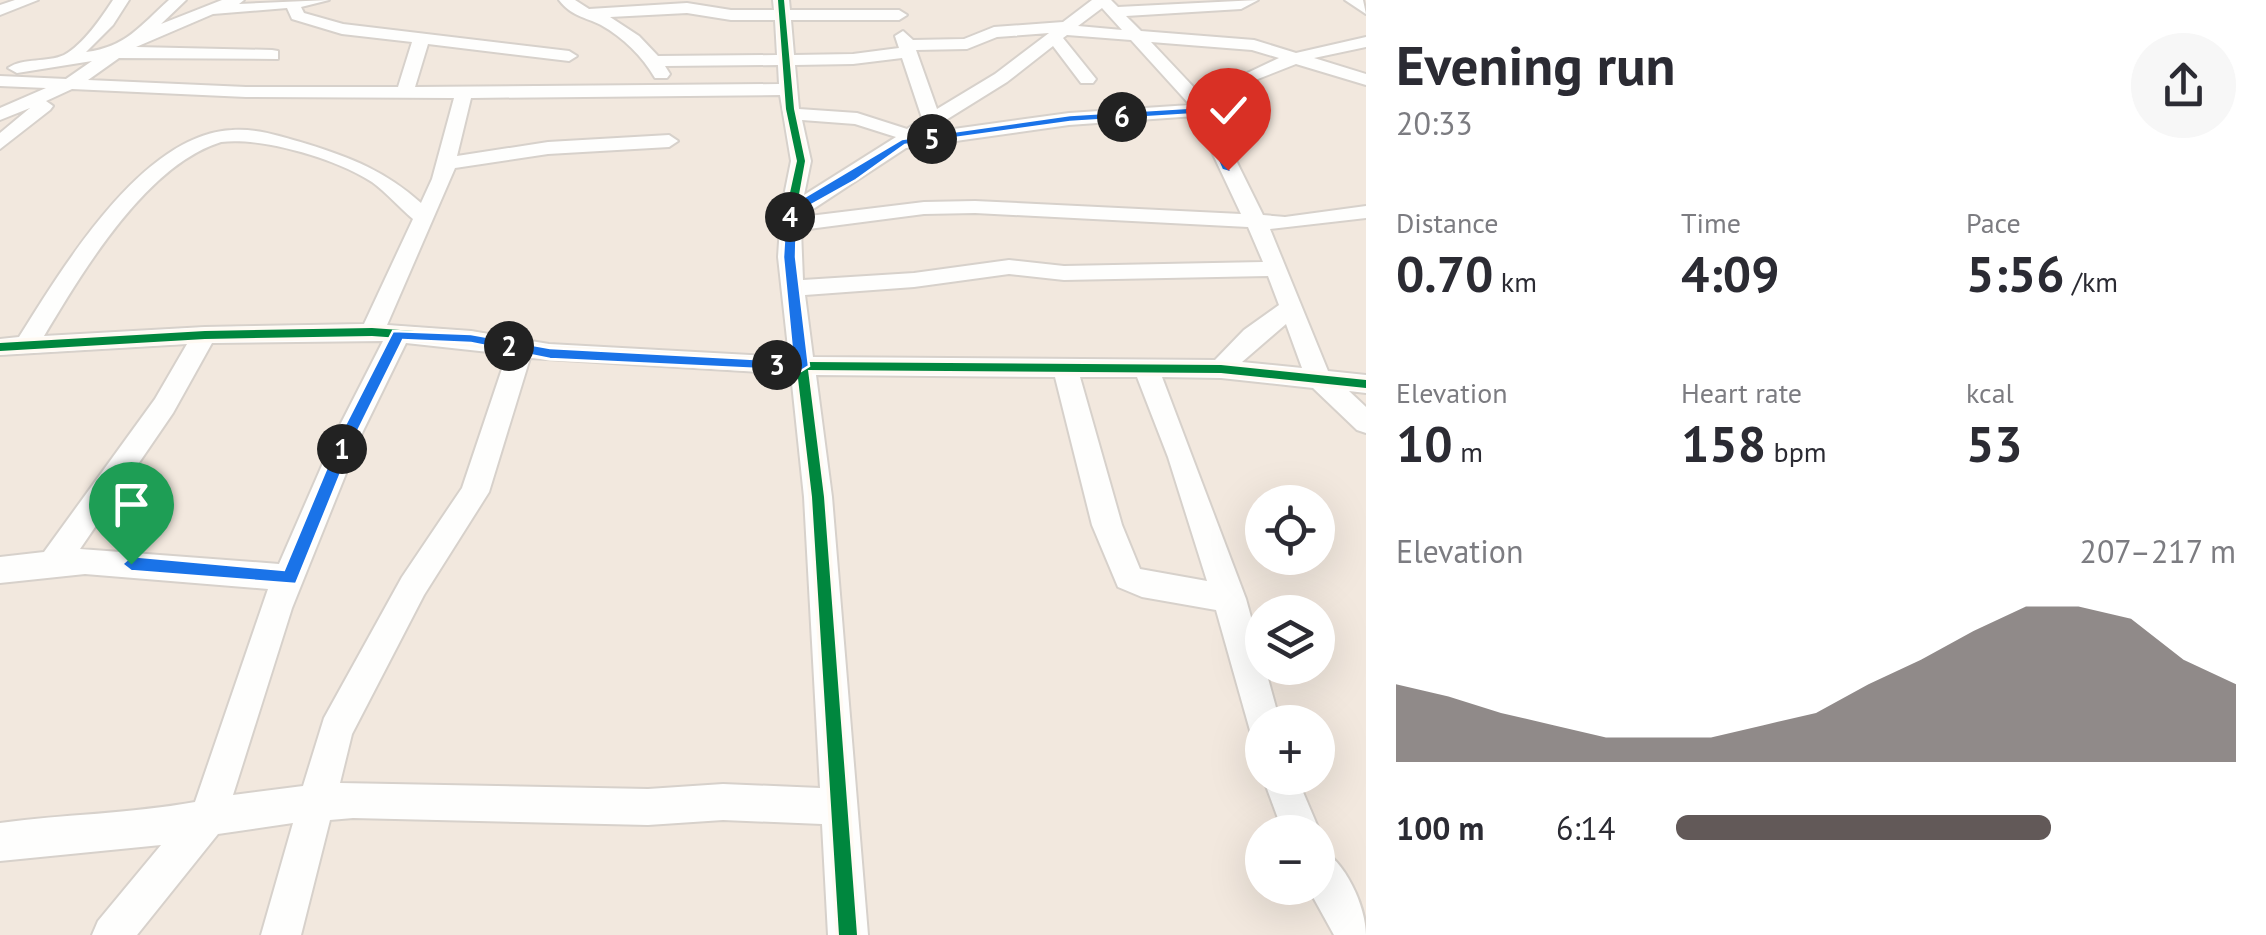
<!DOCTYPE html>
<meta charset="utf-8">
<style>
:root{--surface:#fff;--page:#f7f7f7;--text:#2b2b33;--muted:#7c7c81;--accent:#625958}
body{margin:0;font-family:"PT Sans",sans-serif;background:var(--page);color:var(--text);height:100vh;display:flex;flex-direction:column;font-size:38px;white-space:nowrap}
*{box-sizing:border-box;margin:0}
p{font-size:32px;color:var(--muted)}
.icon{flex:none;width:55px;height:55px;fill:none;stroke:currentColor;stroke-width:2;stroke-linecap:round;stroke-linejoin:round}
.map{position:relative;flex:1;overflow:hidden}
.drawer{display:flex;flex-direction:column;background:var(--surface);width:900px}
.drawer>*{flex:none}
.buttons{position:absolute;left:1245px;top:485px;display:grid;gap:20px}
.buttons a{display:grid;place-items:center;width:90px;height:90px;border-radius:50%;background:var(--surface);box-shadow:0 10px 40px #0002;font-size:50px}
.pin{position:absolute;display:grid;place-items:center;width:85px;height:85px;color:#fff;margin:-102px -42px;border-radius:50% 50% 50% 0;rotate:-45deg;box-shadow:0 0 10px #0007}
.pin .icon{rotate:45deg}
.km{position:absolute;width:50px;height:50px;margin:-25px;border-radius:50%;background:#222;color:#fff;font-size:28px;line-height:50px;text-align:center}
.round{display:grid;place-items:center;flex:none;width:105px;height:105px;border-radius:52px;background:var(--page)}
.headline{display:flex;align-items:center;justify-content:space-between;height:170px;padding:0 30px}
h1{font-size:55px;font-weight:600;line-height:75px}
.figures{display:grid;grid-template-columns:repeat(3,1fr);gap:15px;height:170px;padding:10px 30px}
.figures div{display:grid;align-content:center}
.figures b{font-size:50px;font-weight:600}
.figures small{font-size:28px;font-weight:400}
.figures p{font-size:28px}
.chart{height:280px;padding:20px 30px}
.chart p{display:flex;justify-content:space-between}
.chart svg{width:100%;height:180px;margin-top:10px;fill:var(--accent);opacity:.7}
ul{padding:0 30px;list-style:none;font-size:32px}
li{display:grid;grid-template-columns:160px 120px 1fr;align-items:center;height:75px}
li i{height:25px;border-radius:12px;background:var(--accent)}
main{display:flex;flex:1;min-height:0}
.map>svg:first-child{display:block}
</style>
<main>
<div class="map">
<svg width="1366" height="935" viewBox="0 0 1366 935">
<rect width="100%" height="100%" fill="#f9f5f0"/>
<path fill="#f2e8de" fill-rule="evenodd" d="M0,0h1366v935h-1366zM1262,502h56v56h-56zM1262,612h56v56h-56zM1262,722h56v56h-56zM1262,832h56v56h-56z"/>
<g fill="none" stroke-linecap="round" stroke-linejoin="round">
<defs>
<g id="minor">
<path d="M15,0h23l-38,15v-10z"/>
<path d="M113,0h16l-16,25 -27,27c40,-5 54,-26 83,-52h17l-25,24 61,-24h22l-5,4 90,-4 -28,7 3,6 39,11 226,27 8,5 -8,5 -141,-17 -13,43 364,-3 -1,-19 -113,1 5,8 -3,4h-12c-13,-22 -31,-40 -54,-53 -16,-8 -30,-9 -42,-25h16l14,9 98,-6 44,7h43l-1,-10h16l1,10h109l8,5 -8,5h-108l3,35 59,-1 46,-6 -4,-12 8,-5 10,9 51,-1 30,-12 69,-5 29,-22h19l7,7 140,-7 -17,9 -115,7 15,15 113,9 42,13 70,-16v10l-52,11 52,16v11l-70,-21 -51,20 -36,22 54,109 22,2 81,-11v12l-96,11 58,142 38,4v18l-17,-2 17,16v26l-9,-3 -44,-42 -92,-10 -59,-1 84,222 34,123h-18v17l-11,-5 -35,-124 -74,-13 -24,-10 -26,-62 -37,-148 -239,-2 16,122 36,438h-40l-6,-111 -99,-4 -75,5 -295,-7 -23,2 -29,115h-40l32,-112 -75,11 -81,101h-45l6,-14 63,-76 -161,16v-38c65,-9 130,-9 195,-21l73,-213 -183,-15 -85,9v-26l44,-5 111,-153 32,-55 -187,11v-16l19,-2c43,-68 123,-203 213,-207 25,-2 51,7 75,14 45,14 78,27 114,59l11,-24 22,-81 -208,-1 -174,-8 -26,12 7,5 -3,4 -50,39v-16l30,-25 -30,12v-12l46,-20 -46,-2v-10l66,3 26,-18 -75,12 -9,-5c16,-11 39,-5 56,-13 19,-10 38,-38 49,-55zM287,8l5,11 50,15 70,8 -14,45h-152l-158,-7 31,-22 159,1v-8l-6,-1 -136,-3 77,-33zM1102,8l20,22 -44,-4zM687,13l44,7h44l2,35 -119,1 -19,-20 -29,-19zM1049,33l-54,41 -58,35 -21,-59 51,-1 30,-12zM1067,35l64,5 59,65 -121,8 -144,20 82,-51 46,-36 28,37h12l3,-4 -33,-41zM1151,42l101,8 27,8 -78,37zM902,58l20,60 -15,11 -50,-16 -58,-4 -4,-44 58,-1zM780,95l11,66 -10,50 -3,46 11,100 -240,-13 -78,-13 -84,-6 68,-157 93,-14 121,-7 9,-6 -9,-6 -121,7 -91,14 14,-58zM1195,116l46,98 -266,-13 -51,1 -123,15 105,-69 163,-23zM802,120l53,4 41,13 -92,58 7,-34zM221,142c42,-5 116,17 151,40 15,11 27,25 41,37l-49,105 -159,3 -161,9c39,-65 102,-171 177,-194zM975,213l273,14 15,35 -199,4 -55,-6 -95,13 -111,7 -2,-50 123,-16zM1009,274l55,6 204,-4 11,29 -35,25 -29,30 -402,-3 -8,-62 109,-8zM1286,324l16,44 -60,-6zM383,341l-46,90 -58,133 -199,-15 93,-136 39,-70zM406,343l101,11 -45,134 -60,89 -78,141 -21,68 -70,9 59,-187 71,-177zM530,358l261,16 13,123 16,291 -97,-4 -75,5 -308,-6 12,-49 72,-139 65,-103zM1080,377h57l31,80 39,124 -67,-12 -18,-44z"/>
<path d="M1345,0h18l3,14z"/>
<path d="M1262,775l35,3 23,54 -2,5v-5h-35z"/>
<path d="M1318,848c27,11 48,59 48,87h-32l-26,-47h10z"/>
</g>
</defs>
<use href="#minor" stroke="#d7d1cb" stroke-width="4"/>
<use href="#minor" fill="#fefefd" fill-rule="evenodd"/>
<defs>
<path id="cycleway" d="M778,0h6l10,109 11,52 -9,50 -2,46 13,105 414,3 145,15v8l-145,-15 -413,-3 16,127 33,438h-18l-27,-438 -15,-127 -248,-13 -78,-14 -99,-7 -167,3 -205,12v-8l205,-12 167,-3 99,7 78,14 247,13 -12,-105 2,-46 11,-50 -11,-52z"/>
</defs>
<use href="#cycleway" stroke="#fffaf3" stroke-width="7"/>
<use href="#cycleway" fill="#00873e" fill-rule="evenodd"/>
</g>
<path fill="#1a73e8" stroke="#fff" stroke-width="2.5" d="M1201,107l5,3 26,63 -10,-3 -25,-56 -127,8 -165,23 -49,35 -59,33 -1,44 13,109 -8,5 -251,-12 -79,-16 -68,-3 -45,91 -62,153 -165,-13 -9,-7 9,-8 153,14 58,-139 51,-100 78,3 79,14 243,13 -10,-104 3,-49 116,-69 168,-24z"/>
</svg>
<div class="buttons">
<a><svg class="icon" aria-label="locate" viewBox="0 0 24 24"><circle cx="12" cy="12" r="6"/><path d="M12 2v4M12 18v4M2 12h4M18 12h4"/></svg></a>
<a><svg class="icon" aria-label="layers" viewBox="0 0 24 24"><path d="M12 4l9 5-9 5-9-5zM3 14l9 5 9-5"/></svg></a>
<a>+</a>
<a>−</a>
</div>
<div class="pin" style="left:131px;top:564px;background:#1e9e55"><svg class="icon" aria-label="arrive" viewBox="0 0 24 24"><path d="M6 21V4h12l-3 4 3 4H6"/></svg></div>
<div class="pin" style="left:1228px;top:170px;background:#d93025"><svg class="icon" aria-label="check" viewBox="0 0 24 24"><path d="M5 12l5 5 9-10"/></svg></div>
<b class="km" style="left:342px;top:449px">1</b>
<b class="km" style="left:509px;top:346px">2</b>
<b class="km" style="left:777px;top:365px">3</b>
<b class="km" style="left:790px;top:217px">4</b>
<b class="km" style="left:932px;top:139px">5</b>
<b class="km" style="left:1122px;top:117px">6</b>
</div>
<section class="drawer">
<div class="headline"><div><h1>Evening run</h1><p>20:33</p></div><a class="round"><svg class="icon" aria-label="share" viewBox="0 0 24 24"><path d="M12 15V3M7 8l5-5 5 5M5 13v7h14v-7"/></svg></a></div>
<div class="figures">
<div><p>Distance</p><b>0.70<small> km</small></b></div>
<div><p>Time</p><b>4:09</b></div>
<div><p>Pace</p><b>5:56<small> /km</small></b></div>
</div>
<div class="figures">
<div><p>Elevation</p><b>10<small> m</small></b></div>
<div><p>Heart rate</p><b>158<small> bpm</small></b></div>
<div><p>kcal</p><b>53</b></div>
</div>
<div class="chart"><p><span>Elevation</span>207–217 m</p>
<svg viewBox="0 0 160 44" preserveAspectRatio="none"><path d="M0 44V25L10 28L20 32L30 35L40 38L50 38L60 38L70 35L80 32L90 25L100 19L110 12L120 6L130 6L140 9L150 19L160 25V44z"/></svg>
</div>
<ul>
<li><b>100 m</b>6:14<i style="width:67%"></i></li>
</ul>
</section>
</main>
